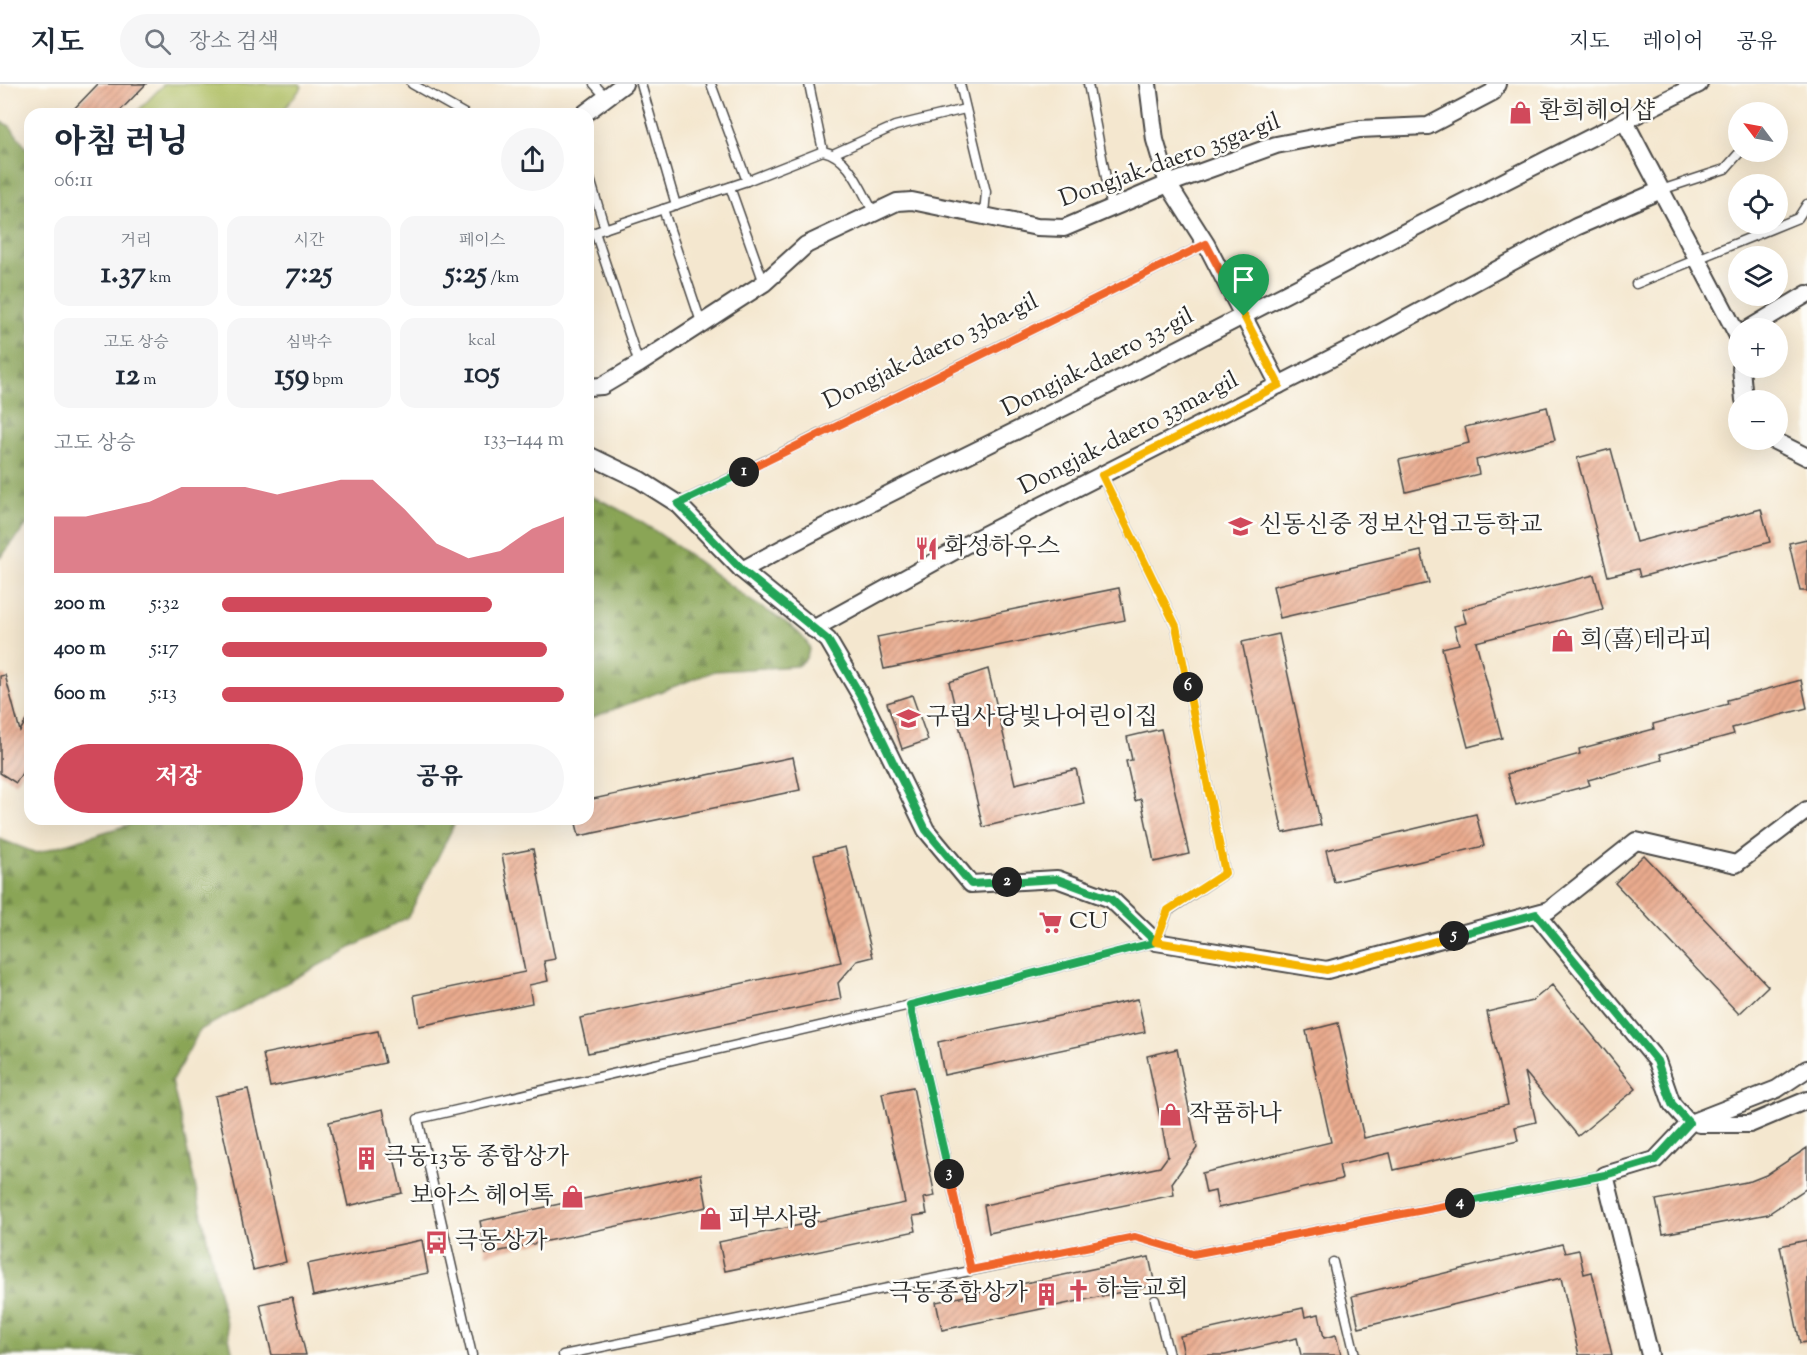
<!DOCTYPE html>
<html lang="ko">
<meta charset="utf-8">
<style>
:root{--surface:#fff;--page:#f6f6f7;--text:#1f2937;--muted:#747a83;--line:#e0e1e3;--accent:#d1495b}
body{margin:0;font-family:"Sorts Mill Goudy","Noto Serif KR",serif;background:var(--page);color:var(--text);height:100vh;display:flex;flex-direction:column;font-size:22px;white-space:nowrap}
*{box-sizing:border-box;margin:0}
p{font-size:20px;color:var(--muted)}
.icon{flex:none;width:33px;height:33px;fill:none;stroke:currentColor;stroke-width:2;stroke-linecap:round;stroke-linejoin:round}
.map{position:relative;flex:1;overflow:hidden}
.side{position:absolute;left:24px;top:24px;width:570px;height:717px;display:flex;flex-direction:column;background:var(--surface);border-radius:18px;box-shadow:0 6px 24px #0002}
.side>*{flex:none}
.needle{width:39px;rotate:302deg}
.controls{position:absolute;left:1728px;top:18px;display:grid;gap:12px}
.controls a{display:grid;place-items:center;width:60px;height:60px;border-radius:50%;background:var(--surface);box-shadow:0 6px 24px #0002;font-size:30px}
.pin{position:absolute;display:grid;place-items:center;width:51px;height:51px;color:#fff;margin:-62px -26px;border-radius:50% 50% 50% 0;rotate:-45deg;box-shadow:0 0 6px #0007}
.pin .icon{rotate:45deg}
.km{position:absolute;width:30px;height:30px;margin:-15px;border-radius:50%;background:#222;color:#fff;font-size:16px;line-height:30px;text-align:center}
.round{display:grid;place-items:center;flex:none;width:63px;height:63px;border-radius:32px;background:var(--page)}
.summary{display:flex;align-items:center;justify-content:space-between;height:102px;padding:0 30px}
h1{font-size:33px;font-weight:800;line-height:45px}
.stats{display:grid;grid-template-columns:repeat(3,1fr);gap:9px;height:102px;padding:6px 30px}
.stats div{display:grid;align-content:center;border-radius:15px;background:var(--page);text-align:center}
.stats b{font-size:30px;font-weight:800}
.stats small{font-size:16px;font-weight:400}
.stats p{font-size:16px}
.chart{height:168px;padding:12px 30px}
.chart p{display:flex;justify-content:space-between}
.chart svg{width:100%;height:108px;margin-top:6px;fill:var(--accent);opacity:.7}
.primary-button{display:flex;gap:12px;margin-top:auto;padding:12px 30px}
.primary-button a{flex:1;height:69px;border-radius:36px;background:var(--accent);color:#fff;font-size:24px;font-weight:800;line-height:69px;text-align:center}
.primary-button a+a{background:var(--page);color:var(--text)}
ul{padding:0 30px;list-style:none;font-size:20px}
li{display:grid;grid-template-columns:96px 72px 1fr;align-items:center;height:45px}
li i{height:15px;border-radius:8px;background:var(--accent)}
header{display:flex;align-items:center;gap:36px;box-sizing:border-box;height:84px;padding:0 30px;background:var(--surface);border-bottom:2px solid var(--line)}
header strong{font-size:28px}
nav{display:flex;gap:33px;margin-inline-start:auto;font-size:21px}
.search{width:420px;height:54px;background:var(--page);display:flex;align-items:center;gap:15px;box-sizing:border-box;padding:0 21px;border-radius:33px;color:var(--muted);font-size:22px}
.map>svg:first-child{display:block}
</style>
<header>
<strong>지도</strong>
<div class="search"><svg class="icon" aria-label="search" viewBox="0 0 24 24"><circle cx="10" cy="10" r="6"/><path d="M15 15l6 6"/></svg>장소 검색</div>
<nav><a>지도</a><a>레이어</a><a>공유</a></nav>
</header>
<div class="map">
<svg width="1807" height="1271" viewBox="0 0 1807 1271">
<defs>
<pattern id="forest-firs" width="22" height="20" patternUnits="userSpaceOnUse" patternTransform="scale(1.5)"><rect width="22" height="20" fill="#8aa557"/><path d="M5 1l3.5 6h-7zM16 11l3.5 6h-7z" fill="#718748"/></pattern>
<pattern id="building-hatch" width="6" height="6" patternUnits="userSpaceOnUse" patternTransform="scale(1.5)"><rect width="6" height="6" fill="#eaab8e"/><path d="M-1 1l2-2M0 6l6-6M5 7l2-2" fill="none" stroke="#be8b74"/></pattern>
</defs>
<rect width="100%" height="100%" fill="#fdfcf7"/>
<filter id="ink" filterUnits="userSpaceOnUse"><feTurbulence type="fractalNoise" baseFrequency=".0167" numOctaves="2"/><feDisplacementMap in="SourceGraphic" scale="12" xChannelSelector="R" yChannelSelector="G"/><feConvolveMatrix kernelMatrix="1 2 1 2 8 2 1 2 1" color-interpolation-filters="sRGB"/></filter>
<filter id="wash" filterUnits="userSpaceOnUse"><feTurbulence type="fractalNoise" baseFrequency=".008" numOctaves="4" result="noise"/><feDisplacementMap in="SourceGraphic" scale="24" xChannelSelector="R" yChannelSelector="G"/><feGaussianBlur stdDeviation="1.35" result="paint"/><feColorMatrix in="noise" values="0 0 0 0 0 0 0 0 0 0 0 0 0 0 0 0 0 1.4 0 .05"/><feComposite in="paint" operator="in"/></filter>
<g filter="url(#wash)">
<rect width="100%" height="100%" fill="#f4e7cf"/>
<g fill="url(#forest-firs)" stroke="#5a6841" stroke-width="1.5">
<path d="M0,37l10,5 20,27v368l-30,37z"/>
<path d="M588,411c59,23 108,67 159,103 21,15 48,25 62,48 0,10 -3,14 -12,20l-82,5 -127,48z"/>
<path d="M147,735h310l-49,98 -208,113 -28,51 61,274h-233v-516l36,14z"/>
</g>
<path fill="#aebe61" stroke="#6c7446" stroke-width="1.5" d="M164,0h136l2,3 -22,27h-145z"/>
<g id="blocks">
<g fill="url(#building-hatch)">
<path d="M98,0h48l-29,30h-48z"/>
<path d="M1547,323l8,33 -79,20 3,14 -73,18 -7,-32 70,-17 -4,-16z"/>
<path d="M1611,365l25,93 125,-33 9,33 -130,35 -2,-8 -30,7 -31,-118z"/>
<path d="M1807,455v52h-7l-11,-48z"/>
<path d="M1421,467l8,32 -149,35 -7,-32z"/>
<path d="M1594,491l9,34 -127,33 26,96 -34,9 -26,-99 17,-4 -5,-18 12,-3 -4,-14z"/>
<path d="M1119,504l6,32 -241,49 -7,-32z"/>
<path d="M1279,550l42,191 -38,8 -41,-191z"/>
<path d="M988,585l27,115 61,-15 8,34 -101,24 -34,-145z"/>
<path d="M5,591l15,56 10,-17v46l-14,23 -16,-10v-97z"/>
<path d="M1801,596l6,28 -75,20 2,6 -74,20 2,6 -74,20 2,5 -74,20 -9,-31 73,-20 -1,-5 75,-20 -1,-5 75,-20 -1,-4z"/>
<path d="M912,611l16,45 -26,9 -15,-46z"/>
<path d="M1161,645l28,125 -35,8 -13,-63 -6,2 -9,-40 6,-1 -5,-23z"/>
<path d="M793,673l7,33 -221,46 -4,-17h13v-19z"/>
<path d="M1476,730l8,32 -150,36 -8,-32z"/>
<path d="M845,763l28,110 -16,4 -19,22 3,16 -253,54 -8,-35 261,-56 -27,-107z"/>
<path d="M533,765l22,110 -11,2 4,20 -19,4 3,18 -113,23 -5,-31 111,-23 -23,-117z"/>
<path d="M1644,771l124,131 -29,28 -124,-131z"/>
<path d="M1552,901l84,104 -58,47 -53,-64 11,50 -21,5 3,14 -124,29 -4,-17 -51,12 3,14 -124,29 -3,-17 -9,2 -4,-20 129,-31 -25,-111 32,-8 26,115 144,-33 -21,-93 45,-11z"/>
<path d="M1138,915l7,33 -201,43 -6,-33z"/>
<path d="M378,947l7,32 -115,24 -7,-33z"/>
<path d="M1177,965l20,99 -25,35 2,12 -185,38 -5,-28 176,-38 8,-11 -21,-100z"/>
<path d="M913,1003l22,109 -11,2 3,16 -14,2 3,15 -191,40 -6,-29 186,-39 -23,-110z"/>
<path d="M248,1005l38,173 -33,8 -38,-174z"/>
<path d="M383,1025l19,84 -54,13 -19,-84z"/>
<path d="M1807,1064v40l-39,26 -105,20 -7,-34 95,-19 15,-6z"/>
<path d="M701,1090l6,33 -221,47 -6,-33z"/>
<path d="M422,1156l6,33 -115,23 -6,-32z"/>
<path d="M1807,1156v102l-7,1 -20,-97z"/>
<path d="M1562,1160l3,9 14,-3 5,24 8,-2 20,83h-33l-18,-77 -202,50 -7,-32z"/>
<path d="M1149,1173l6,28 -213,45 -6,-28z"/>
<path d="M292,1213l14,58h-34l-12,-51z"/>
<path d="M1303,1224l2,9 14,-3 5,24 12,-3 5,20h-40l-4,-17 -72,17h-41l-4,-19z"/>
</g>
</g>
</g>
<g filter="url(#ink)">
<use href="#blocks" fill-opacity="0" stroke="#494744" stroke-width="1.5"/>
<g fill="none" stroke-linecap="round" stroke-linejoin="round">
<defs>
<g id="lane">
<path d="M412,0l53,30"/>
<path d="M594,0l12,13"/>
<path d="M641,0l35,121"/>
<path d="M711,0l36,97"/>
<path d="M809,0l14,67c26,5 38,39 50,60"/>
<path d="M960,0l26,108 -2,22"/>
<path d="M1088,0l24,125"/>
<path d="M835,69l60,-27 70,-17"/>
<path d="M588,88l17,57"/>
<path d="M730,103l34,96"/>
<path d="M1661,106l64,-21 15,-17"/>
<path d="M663,125l38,113"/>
<path d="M1636,200l162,-66 9,-14"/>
<path d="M639,280l-44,-132 152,-51 76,-30"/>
<path d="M678,420l528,-260"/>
<path d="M910,921l61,265"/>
<path d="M1333,1178l22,93"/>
<path d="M1155,1216l14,55"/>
<path d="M472,1271l-54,-236 492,-114 246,-63 12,-31 57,-38 -49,-247 -74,-151"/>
<path d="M563,1271l572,-118 58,17 412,-79"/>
</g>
<g id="street">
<path d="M1148,0l7,56 13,44 38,60 73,141"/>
<path d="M584,30l40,-30"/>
<path d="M1624,36l114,216v9"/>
<path d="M1750,244l57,-34"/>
<path d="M1741,284l3,32"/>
<path d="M588,303l14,-1 37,-22 125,-81 42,-38 91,-43 15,-1 125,26 27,1 104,-44 108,-39 84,-16 68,-3 65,-34 4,-8"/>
<path d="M1773,356l34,17"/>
<path d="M588,371l52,25 38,24 64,66 86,70 34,58 64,132 45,54 86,-5 54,20 45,43 171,28 222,-60 87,-69 100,23 71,-54"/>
<path d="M742,486c125,-68 254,-128 380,-192 193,-98 383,-200 577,-294"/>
<path d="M813,545l165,-91 393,-200 205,-111 85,-37"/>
<path d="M1536,830l121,147 15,43 17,19"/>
<path d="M1699,1040h51l57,-24"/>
<path d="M1650,1271l-45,-180 50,-15 35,-37 87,-34 30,-20"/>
</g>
</defs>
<use href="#lane" stroke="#494744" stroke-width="11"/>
<use href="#street" stroke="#494744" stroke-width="20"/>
<use href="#lane" stroke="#fff" stroke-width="8"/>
<use href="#street" stroke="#fff" stroke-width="16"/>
</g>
</g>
<g fill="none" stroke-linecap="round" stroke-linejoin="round" filter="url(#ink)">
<defs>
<path id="split-1" d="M744,388l462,-228 38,72"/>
<path id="split-2" d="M744,388l-66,32 64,66 86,70 34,58 64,132 45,54 36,-2"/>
<path id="split-3" d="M949,1090l-39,-169 246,-63 -45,-43 -54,-20 -50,3"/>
<path id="split-4" d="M949,1090l22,96 164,-33 58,17 267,-51"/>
<path id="split-5" d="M1454,852l82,-22 121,147 15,43 17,19 -34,37 -50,15 -145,28"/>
<path id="split-6" d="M1188,603l37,186 -57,37 -12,32 171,28 127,-34"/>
<path id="split-7" d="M1188,603l-12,-61 -74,-151 177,-90 -35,-69"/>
</defs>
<use href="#split-1" stroke="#fff" stroke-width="12"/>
<use href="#split-2" stroke="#fff" stroke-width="12"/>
<use href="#split-3" stroke="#fff" stroke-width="12"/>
<use href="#split-4" stroke="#fff" stroke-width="12"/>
<use href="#split-5" stroke="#fff" stroke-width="12"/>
<use href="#split-6" stroke="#fff" stroke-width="12"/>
<use href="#split-7" stroke="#fff" stroke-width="12"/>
<use href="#split-1" stroke="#f0652b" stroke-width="8"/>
<use href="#split-2" stroke="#22a559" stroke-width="8"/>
<use href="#split-3" stroke="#22a559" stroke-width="8"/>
<use href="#split-4" stroke="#f0652b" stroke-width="8"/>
<use href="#split-5" stroke="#22a559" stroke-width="8"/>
<use href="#split-6" stroke="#f5b400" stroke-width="8"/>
<use href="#split-7" stroke="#f5b400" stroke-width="8"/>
</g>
<defs>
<symbol id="shop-bare" viewBox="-9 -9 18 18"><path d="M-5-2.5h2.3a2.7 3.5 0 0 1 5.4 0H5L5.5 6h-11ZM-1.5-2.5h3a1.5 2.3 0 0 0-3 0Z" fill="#d1495b" stroke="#fdfcf7" stroke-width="2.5" paint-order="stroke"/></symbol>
<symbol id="school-bare" viewBox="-9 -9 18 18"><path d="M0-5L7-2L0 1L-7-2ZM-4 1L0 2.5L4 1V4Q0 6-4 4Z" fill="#d1495b" stroke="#fdfcf7" stroke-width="2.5" paint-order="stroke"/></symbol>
<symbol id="restaurant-bare" viewBox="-9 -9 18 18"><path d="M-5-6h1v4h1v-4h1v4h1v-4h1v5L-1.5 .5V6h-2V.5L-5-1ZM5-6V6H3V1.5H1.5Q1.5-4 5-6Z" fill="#d1495b" stroke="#fdfcf7" stroke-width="2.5" paint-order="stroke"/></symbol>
<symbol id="supermarket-bare" viewBox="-9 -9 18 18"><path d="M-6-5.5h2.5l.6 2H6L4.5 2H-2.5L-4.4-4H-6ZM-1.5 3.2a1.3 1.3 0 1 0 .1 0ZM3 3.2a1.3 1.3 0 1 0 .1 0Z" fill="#d1495b" stroke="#fdfcf7" stroke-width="2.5" paint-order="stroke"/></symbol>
<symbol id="building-bare" viewBox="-9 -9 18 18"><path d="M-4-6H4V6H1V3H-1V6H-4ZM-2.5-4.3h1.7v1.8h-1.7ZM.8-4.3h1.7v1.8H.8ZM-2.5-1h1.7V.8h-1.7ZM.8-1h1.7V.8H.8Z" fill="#d1495b" stroke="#fdfcf7" stroke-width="2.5" paint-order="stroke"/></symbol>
<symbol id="bus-bare" viewBox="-9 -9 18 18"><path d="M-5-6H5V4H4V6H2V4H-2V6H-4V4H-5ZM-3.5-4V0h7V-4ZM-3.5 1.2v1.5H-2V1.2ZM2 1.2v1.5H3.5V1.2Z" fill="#d1495b" stroke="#fdfcf7" stroke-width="2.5" paint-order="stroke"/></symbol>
<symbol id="church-bare" viewBox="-9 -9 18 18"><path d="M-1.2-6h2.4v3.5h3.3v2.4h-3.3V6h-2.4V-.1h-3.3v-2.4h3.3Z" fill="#d1495b" stroke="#fdfcf7" stroke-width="2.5" paint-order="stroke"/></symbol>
</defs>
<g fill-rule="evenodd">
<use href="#shop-bare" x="1504" y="12" width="33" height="33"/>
<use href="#school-bare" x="1224" y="426" width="33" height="33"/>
<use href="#restaurant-bare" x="910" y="448" width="33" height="33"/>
<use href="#shop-bare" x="1546" y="540" width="33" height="33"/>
<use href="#school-bare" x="892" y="618" width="33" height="33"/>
<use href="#supermarket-bare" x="1034" y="822" width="33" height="33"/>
<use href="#shop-bare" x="1154" y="1014" width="33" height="33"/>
<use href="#building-bare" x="350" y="1058" width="33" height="33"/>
<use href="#shop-bare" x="556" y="1096" width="33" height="33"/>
<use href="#shop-bare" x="694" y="1118" width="33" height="33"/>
<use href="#bus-bare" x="420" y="1142" width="33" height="33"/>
<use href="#church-bare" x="1062" y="1190" width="33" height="33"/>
<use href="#building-bare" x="1030" y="1194" width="33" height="33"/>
</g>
<g text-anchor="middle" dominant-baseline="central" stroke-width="5" stroke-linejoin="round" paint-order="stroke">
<g font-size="24" fill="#2b2b2b" stroke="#fdfcf7" text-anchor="start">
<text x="1539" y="28">환희헤어샵</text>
<text x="1259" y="442">신동신중 정보산업고등학교</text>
<text x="944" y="464">화성하우스</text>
<text x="1580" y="557">희(喜)테라피</text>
<text x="926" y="634">구립사당빛나어린이집</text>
<text x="1069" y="838">CU</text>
<text x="1189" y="1031">작품하나</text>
<text x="384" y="1074">극동13동 종합상가</text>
<text x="554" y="1113" text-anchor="end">보아스 헤어톡</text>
<text x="728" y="1135">피부사랑</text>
<text x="455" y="1158">극동상가</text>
<text x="1096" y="1206">하늘교회</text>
<text x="1028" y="1210" text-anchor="end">극동종합상가</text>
</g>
<g font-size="24" fill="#2b2b2b" stroke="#fdfcf7">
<text transform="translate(1170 77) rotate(-20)">Dongjak-daero 35ga-gil</text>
<text transform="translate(931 268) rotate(-26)">Dongjak-daero 33ba-gil</text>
<text transform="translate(1098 279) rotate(-27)">Dongjak-daero 33-gil</text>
<text transform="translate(1129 350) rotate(-27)">Dongjak-daero 33ma-gil</text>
</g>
</g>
</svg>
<div class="controls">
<a><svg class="needle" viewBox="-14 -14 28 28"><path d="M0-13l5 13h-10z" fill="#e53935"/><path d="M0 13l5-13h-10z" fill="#747a83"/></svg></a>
<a><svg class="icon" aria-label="locate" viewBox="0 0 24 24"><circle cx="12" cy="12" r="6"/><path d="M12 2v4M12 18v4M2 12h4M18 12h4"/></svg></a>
<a><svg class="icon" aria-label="layers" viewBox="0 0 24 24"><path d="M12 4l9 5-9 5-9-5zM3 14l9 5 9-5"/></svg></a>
<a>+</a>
<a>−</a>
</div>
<div class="pin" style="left:1244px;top:232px;background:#1e9e55"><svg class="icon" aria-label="arrive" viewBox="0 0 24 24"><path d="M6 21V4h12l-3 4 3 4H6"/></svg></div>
<b class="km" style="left:744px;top:388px">1</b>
<b class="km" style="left:1007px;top:798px">2</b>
<b class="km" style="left:949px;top:1090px">3</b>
<b class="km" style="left:1460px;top:1119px">4</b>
<b class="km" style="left:1454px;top:852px">5</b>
<b class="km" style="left:1188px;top:603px">6</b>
<section class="side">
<div class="summary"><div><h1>아침 러닝</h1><p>06:11</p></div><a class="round"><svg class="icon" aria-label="share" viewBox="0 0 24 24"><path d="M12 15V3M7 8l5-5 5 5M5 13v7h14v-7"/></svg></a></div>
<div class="stats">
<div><p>거리</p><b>1.37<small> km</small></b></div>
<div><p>시간</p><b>7:25</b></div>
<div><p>페이스</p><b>5:25<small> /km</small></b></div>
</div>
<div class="stats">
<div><p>고도 상승</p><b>12<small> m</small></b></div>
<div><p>심박수</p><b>159<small> bpm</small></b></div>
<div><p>kcal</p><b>105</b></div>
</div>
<div class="chart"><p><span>고도 상승</span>133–144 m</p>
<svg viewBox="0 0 160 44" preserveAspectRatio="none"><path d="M0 44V21L10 21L20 18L30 15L40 9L50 9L60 9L70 12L80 9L90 6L100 6L110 18L120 32L130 38L140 35L150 26L160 21V44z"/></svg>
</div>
<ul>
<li><b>200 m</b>5:32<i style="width:79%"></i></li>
<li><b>400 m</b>5:17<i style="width:95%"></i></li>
<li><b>600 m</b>5:13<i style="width:100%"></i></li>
</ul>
<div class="primary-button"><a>저장</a><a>공유</a></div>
</section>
</div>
